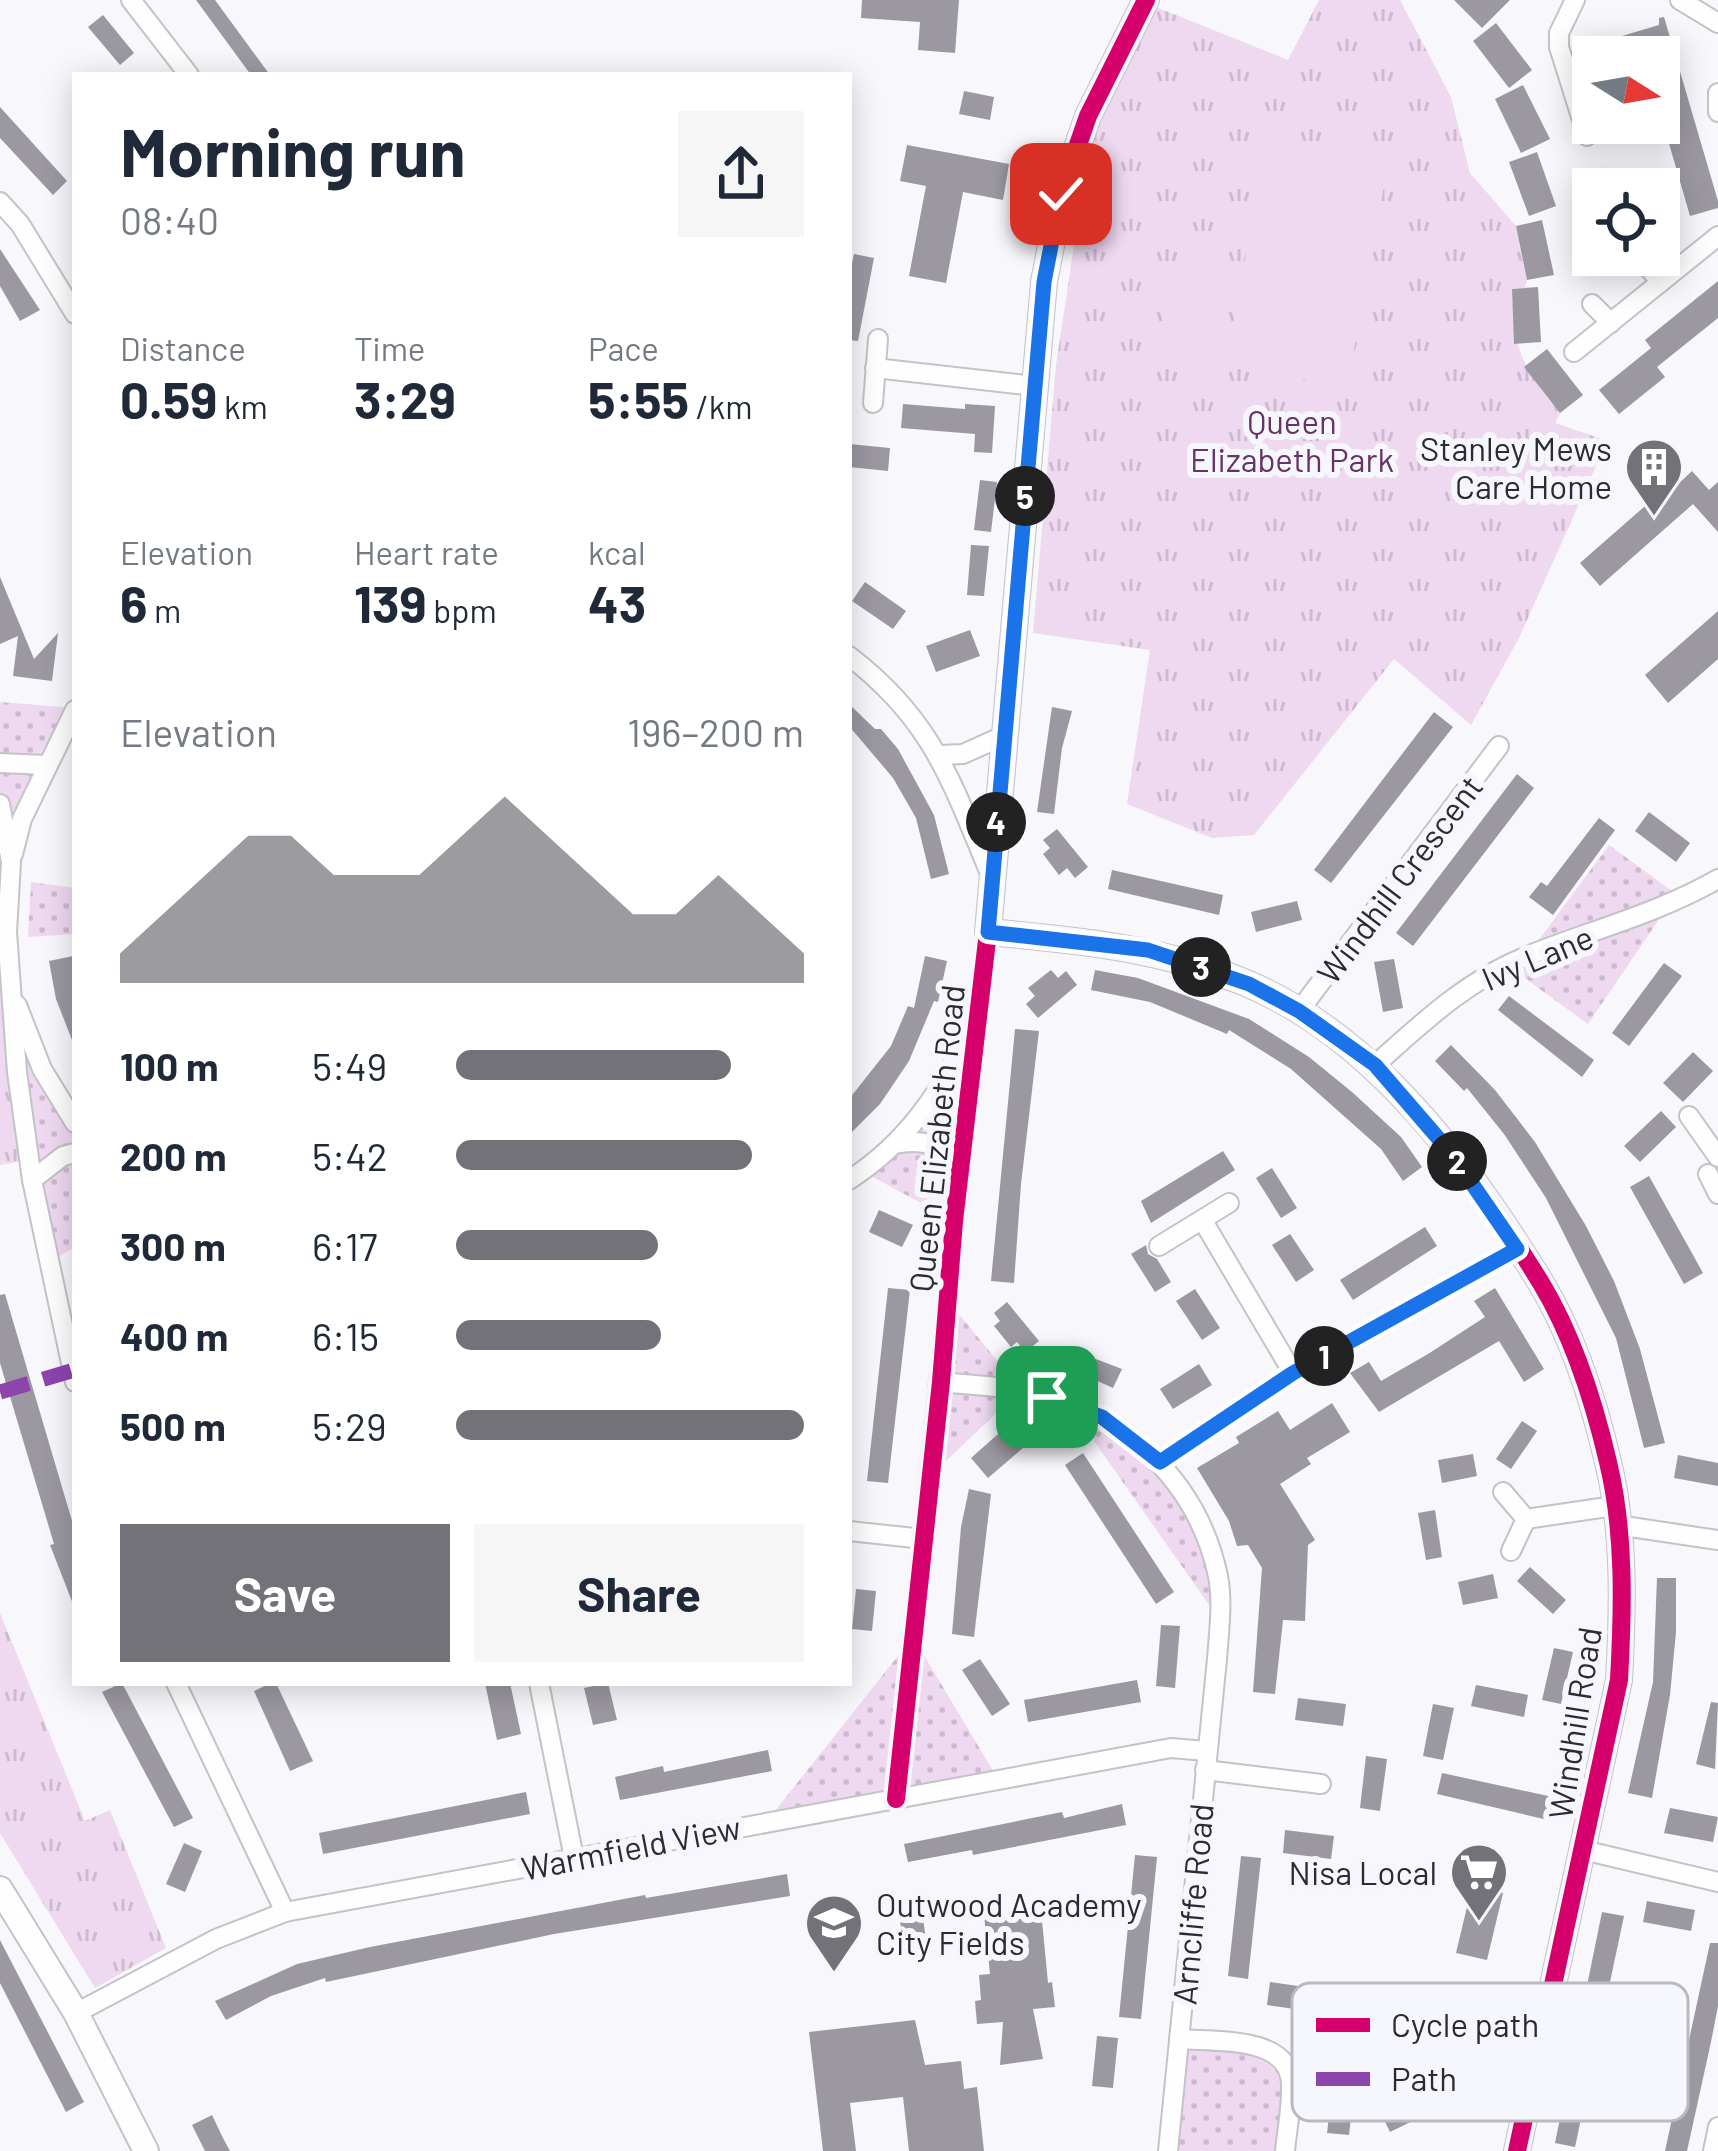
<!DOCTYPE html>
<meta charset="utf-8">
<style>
:root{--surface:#fff;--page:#f6f6f7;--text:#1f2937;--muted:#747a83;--accent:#727278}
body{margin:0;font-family:Barlow,sans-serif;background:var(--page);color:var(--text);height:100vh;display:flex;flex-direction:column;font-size:45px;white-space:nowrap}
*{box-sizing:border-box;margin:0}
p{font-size:39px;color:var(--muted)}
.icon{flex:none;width:66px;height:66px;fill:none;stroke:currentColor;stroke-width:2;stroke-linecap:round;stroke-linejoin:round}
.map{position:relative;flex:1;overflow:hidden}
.side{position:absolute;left:72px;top:72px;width:780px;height:1614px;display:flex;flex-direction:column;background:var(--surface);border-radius:0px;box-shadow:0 6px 30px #0003}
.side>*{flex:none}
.needle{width:78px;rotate:101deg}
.fabs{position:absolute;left:1572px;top:36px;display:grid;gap:24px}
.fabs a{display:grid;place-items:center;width:108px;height:108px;border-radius:0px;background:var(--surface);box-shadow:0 6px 30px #0003;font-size:60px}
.pin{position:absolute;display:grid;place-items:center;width:102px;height:102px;color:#fff;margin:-51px;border-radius:24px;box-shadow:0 6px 18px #0006}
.km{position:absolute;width:60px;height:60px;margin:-30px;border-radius:50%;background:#222;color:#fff;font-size:33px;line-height:60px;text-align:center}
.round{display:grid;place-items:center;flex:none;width:126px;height:126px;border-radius:0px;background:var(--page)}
.headline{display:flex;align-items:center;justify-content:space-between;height:204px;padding:0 48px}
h1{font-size:66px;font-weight:700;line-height:90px}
.metrics{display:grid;grid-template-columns:repeat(3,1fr);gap:18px;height:204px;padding:12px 48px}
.metrics div{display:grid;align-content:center}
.metrics b{font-size:51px;font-weight:700}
.metrics small{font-size:33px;font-weight:400}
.metrics p{font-size:33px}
.chart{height:336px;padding:24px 48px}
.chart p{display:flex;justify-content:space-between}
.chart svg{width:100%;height:216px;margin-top:12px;fill:var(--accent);opacity:.7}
.action{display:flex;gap:24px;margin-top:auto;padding:24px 48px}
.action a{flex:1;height:138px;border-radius:0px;background:var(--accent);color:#fff;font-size:48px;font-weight:700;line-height:138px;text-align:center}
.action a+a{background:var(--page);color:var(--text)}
ul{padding:0 48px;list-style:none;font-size:39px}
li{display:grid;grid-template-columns:192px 144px 1fr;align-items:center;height:90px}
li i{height:30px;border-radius:15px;background:var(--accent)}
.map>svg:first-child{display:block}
</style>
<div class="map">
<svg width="1718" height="2151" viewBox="0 0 1718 2151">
<defs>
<pattern id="grass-dots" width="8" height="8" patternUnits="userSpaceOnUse" patternTransform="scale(3)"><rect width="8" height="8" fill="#efd9f1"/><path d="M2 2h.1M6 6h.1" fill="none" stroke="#cdbacf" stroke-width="1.8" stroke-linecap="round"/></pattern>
<pattern id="park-tufts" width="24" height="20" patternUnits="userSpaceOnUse" patternTransform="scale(3)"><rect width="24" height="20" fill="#efd9f1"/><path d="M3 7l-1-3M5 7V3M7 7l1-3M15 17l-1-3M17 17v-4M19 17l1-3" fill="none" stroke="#cdbacf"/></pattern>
</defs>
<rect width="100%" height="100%" fill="#f7f7fc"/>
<g fill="url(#grass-dots)">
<path d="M0,702l75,6 -64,154 -11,-58z"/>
<path d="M1609,845l74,54 -15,7 -80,118 -81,-59 20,-9z"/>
<path d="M31,882l44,6v46l-47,3z"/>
<path d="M9,984l66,139v124l-26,15z"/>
<path d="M979,1011l-25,210 -92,-50 32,-27z"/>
<path d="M949,1302l72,88 -89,84z"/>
<path d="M1068,1404l62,31 72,94 17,90z"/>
<path d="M913,1637l85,142 -231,42z"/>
<path d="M1179,2039l83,9 26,22 -3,81h-117z"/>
</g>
<g fill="url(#park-tufts)">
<path d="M1319,0h81l51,97 19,76 46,53 11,54 -2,8 -13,1c3,66 8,73 48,124l-5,10 44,15 6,8 -86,192 -48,87 -77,-66 -140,176 -42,3 -85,-34 23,-154 -117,-17 23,-268 34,-226 66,-132 132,53z"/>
<path d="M0,948l28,212 -28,5z"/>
<path d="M0,1613l85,208 25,-11 56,138 -71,40 -95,-155z"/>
</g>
<g fill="#efd9f1">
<path d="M1266,142l122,22 -41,224 -121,-22z"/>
<path d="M1174,262l58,8 -18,96 -57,-9z"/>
</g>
<g fill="#9c98a2">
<path d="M196,0h19l55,75h-19z"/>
<path d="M862,0h97l-4,53 -37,-3 2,-28 -59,-4z"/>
<path d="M1454,0h56l-28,28z"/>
<path d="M103,15l31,38 -14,12 -32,-38z"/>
<path d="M1664,17l54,184v7l-28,8 -31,-107v-52h-57l-4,-14 61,-18v-7z"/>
<path d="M1496,23l36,47 -23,18 -36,-47z"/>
<path d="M1523,85l27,54 -29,14 -26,-54z"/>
<path d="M964,91l30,6 -4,23 -31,-6z"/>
<path d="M0,107l67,74 -14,14 -53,-57z"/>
<path d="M907,145l102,19 -6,36 -40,-8 -17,91 -37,-7 17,-90 -26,-5z"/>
<path d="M1537,152l19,54 -27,10 -20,-54z"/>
<path d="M1542,220l12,55 -27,5 -11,-54z"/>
<path d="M0,249l40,61 -20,11 -20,-35z"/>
<path d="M854,254l20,4 -16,83 -9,-1v-62z"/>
<path d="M1718,281v37l-61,49 8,10 -46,37 -20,-24 52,-42 -6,-8z"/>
<path d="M1538,287l3,55 -27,2 -2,-55z"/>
<path d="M1547,349l36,46 -23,18 -36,-46z"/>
<path d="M903,404l62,5v-5l30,2 -3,47 -18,-1 1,-18 -74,-6z"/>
<path d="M849,444l41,4 -2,23 -39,-4z"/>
<path d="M1692,471l17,19 9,-8v50l-25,-28 -93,82 -20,-23 89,-78 4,4z"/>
<path d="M980,480l17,2 -6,50 -17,-2z"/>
<path d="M971,545l18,1 -5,50 -17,-1z"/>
<path d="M0,577l34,82 24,-26 -6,48 -39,-5 5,-40 -18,8z"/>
<path d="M865,582l41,29 -13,18 -41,-28z"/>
<path d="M1718,611v48l-50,44 -23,-28z"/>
<path d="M970,630l10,26 -44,16 -10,-26z"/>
<path d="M849,704l26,25h6l17,20 36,66 15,59 -18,5 -15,-61 -23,-40 -44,-52z"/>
<path d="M1052,707l20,4 -10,37 -8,66 -17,-2z"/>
<path d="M1434,712l19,15 -122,156 -17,-13z"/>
<path d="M1517,774l17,14 -121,158 -17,-13z"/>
<path d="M1649,812l41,31 -14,19 -41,-31z"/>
<path d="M1599,818l16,12 -62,85 -24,-18 12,-15 6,4z"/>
<path d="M1057,829l31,38 -13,11 -8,-10 -8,7 -16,-21 7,-6 -7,-8z"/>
<path d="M1112,870l111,25 -4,20 -111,-26z"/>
<path d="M1297,901l5,19 -46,12 -5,-20z"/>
<path d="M73,956l2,84h-3l-16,-41 -7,-38z"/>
<path d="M925,956l22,5 -9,41 -4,-1 -25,60 -29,43 -31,31v-36l42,-53 17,-40 6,2z"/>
<path d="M1394,959l9,49 -20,4 -9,-50z"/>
<path d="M1664,963l18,13 -53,70 -17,-13z"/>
<path d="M1051,970l7,8 8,-7 11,14 -39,33 -12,-14 9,-8 -7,-8z"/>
<path d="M1095,970l43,8 111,41 60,38 43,35 49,45 21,30 -19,14 -22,-32 -90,-80 -62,-39 -2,4 -77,-32 -59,-12z"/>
<path d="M1509,996l85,64 -12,17 -84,-67z"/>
<path d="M1015,1029l24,2 -18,153 -7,99 -23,-2z"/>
<path d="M1451,1045l44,45 40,52 51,84 28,55 26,68 25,94 -21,5 -28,-110 -70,-140 -42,-64 -37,-46 -3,3 -29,-30z"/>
<path d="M1693,1052l20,19 -30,31 -20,-19z"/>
<path d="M1661,1111l15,16 -36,35 -16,-16z"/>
<path d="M1223,1151l12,19 -84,53 -10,-22z"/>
<path d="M1272,1168l25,40 -16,10 -25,-40z"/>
<path d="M1649,1176l54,97 -19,11 -54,-97z"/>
<path d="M879,1210l34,15 -11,22 -33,-15z"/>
<path d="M1425,1227l12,19 -84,54 -13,-20z"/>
<path d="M1290,1234l24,36 -18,12 -24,-37z"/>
<path d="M1146,1245l2,9 9,5 14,23 -16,10 -24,-38z"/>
<path d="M888,1288l22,2 -22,193 -21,-2z"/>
<path d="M1495,1288l49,81 -20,13 -25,-41 -120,71 -29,-39 19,-11 12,19 47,-27 57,-37 -11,-16z"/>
<path d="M1195,1289l25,39 -18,12 -26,-39z"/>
<path d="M5,1294l70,237v78l-25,-64 4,-1 -54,-181v-68z"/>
<path d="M1007,1302l32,39 -14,11 -8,-10 -6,5 -17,-21 6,-5 -6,-8z"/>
<path d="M1080,1353l42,16 -9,19 -40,-18z"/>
<path d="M1199,1364l13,21 -39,24 -13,-20z"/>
<path d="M1332,1403l18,29 -43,26 4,6 -31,20 35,56 -7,5 -3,76 -22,-1 -8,74 -22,-2 9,-124 -14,-23 -11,1 -8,-25 -32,-53 42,-25 -3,-6 42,-26 12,19z"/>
<path d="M1522,1421l15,10 -26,38 -15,-10z"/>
<path d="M1006,1427l18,20 -36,31 -17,-20z"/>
<path d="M1083,1453l91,139 -18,12 -91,-139z"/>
<path d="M1473,1454l4,22 -35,7 -4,-23z"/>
<path d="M1678,1455l40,8v23l-44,-8z"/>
<path d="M969,1489l22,5 -17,143 -22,-3 9,-107z"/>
<path d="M1435,1510l7,47 -16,3 -8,-47z"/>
<path d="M1530,1567l36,33 -13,14 -36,-33z"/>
<path d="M1493,1574l5,24 -35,7 -5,-23z"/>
<path d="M1657,1578h19v54l-6,63 -18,103 -24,-5 25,-111z"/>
<path d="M856,1589l20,2 -4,40 -20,-2z"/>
<path d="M1161,1625l19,1 -5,62 -19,-2z"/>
<path d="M1554,1648l19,4 -12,52 -19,-4z"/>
<path d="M980,1659l30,45 -18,12 -30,-46z"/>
<path d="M1137,1680l4,22 -113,20 -4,-22z"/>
<path d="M122,1683l71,135 -19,9 -72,-135z"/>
<path d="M271,1683h5l37,78 -23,10 -36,-80z"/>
<path d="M485,1683h25l11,51 -24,6z"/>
<path d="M608,1683l9,37 -24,5 -9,-37z"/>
<path d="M1476,1685l52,10 -4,22 -53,-11z"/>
<path d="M1298,1698l48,6 -3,22 -48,-6z"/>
<path d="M1711,1702l7,1 -3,66 -19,-5z"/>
<path d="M1433,1704l21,4 -11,52 -20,-4z"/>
<path d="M768,1750l4,21 -152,29 -5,-23 48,-11 1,6z"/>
<path d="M1366,1756l21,3 -7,52 -20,-3z"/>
<path d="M1442,1773l111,24 -5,23 -111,-26z"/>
<path d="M526,1792l4,22 -207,40 -4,-21z"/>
<path d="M1122,1804l4,21 -153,30 -1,-5 -64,12 -4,-18 158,-32 2,6z"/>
<path d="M1670,1808l48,9 -5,25 -49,-9z"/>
<path d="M1285,1830l49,6 -3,23 -48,-6z"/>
<path d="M184,1843l18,8 -17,41 -19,-8z"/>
<path d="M1135,1855l22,2 -16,162 -22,-2z"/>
<path d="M1241,1856l20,2 -13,121 -20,-3z"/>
<path d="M787,1874l3,22 -236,38 -228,48 -1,-4 -54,18 -45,24 -11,-19 82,-37 73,-17 275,-52 1,3z"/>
<path d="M1472,1886l31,7 -16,67 -31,-7z"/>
<path d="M920,1896l6,44 -23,3 -6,-44z"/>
<path d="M1647,1901l48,9 -4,21 -48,-9z"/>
<path d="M1041,1910l7,73 4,-1 3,25 -22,2 10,50 -43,6 3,-43 -26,2 -2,-23 6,-1 -2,-25 11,-1 -6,-59z"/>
<path d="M1602,1912l22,4 -49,231 -20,-4z"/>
<path d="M0,1940l84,162 -18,10 -66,-129z"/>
<path d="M1710,1943h8v63l-7,36 -24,109h-22z"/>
<path d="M1270,1982l49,7 -3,23 -49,-7z"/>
<path d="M1341,2017l21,3 -13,115 -22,-2z"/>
<path d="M915,2020l10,45 36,-4 3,28 13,-2 7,64h-75l-6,-54 -53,6 6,48h-33l-14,-119z"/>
<path d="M1097,2036l21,2 -5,50 -21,-2z"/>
<path d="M1426,2054l14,27 50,-25 11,22 -111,54 -18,-37 38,-19 -5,-11z"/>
<path d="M212,2115l11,23 7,13h-25l-13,-26z"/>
</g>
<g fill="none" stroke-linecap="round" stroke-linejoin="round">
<defs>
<g id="street">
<path d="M131,0l58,75"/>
<path d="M1575,0l-16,33v14l28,89"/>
<path d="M1680,0l38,23"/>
<path d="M1718,93v19"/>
<path d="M0,202l20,22 55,90"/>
<path d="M1637,255l24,27"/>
<path d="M1592,304l19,19"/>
<path d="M1574,352l144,-116"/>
<path d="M875,368l160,18"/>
<path d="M873,403l5,-64"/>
<path d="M849,656c84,64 103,127 142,220"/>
<path d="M940,755l23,-1 40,-18"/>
<path d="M0,763l46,2"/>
<path d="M0,804l11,58 -4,70 10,140 15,108 43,202"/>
<path d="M13,854l9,-35 53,-109"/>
<path d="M17,1005l25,64 33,54"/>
<path d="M1299,1011l200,-265"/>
<path d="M1375,1065c47,-42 92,-85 152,-109 64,-26 130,-42 191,-77"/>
<path d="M1689,1116l29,41"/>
<path d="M894,1144c29,-6 52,0 65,28"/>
<path d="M1708,1174l10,20"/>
<path d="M32,1180l31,-24 12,-3"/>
<path d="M849,1180c59,-38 94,-91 123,-154"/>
<path d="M1203,1221l90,152"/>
<path d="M1159,1246l70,-43"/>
<path d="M941,1382c28,3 56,4 83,9 97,19 173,87 194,185 5,26 1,56 -1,83l-49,492"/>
<path d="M1160,1462l133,-89 224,-124"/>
<path d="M1503,1492l23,27 -15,32"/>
<path d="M1526,1519l88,-13"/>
<path d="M1617,1525l101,15"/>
<path d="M849,1531l75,8"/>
<path d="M176,1683l109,229"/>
<path d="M539,1683l35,175"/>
<path d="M1205,1770l116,14"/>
<path d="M896,1799c30,-289 58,-578 92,-867"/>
<path d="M1583,1850l135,32"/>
<path d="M76,2013l140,-74 69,-27 886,-164 35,3"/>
<path d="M1179,2039c35,3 111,-4 112,45 1,22 -4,45 -6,67"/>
<path d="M1713,2151l5,-24"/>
</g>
<g id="secondary">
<path d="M1146,0l-58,116 -27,78 -17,88 -56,650c90,8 173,16 258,51 129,54 224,184 295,300 32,53 53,119 67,179 17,70 15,146 11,218l-102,471"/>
<path d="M0,1889l76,124 70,138"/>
</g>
</defs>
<use href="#street" stroke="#c3c3c8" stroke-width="22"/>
<use href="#secondary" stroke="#c3c3c8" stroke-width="28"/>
<use href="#street" stroke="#fefeff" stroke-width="18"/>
<use href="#secondary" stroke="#fefeff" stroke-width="24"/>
<path stroke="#8e44ad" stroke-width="15" stroke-dasharray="30 15" stroke-linecap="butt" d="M0,1392l71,-21"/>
<defs>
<g id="cycleway">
<path d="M988,932c90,8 173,16 258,51 129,54 224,184 295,300 32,53 53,119 67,179 17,70 15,146 11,218l-102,471"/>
<path d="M896,1799l45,-417 13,-161 34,-289 56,-650 17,-88 27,-78 58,-116"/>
</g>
</defs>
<use href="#cycleway" stroke="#f6f6fd" stroke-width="26"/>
<use href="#cycleway" stroke="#d6006c" stroke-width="18"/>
</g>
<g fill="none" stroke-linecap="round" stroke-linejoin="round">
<defs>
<path id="route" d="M1047,1397l55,20 58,45 133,-89 224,-124 -66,-96 -76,-88 -76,-54 -50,-27 -101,-34 -160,-18 56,-650 17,-88"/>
</defs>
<use href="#route" stroke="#fff" stroke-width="24"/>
<use href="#route" stroke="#1a73e8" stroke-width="15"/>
</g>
<defs>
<symbol id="building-pin" viewBox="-11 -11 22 30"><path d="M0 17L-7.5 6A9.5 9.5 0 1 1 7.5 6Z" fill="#727278" stroke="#f6f6fd"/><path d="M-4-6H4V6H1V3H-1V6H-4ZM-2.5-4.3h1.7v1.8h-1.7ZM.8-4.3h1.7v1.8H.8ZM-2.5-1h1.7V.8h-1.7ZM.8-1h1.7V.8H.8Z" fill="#fff"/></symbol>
<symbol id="supermarket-pin" viewBox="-11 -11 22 30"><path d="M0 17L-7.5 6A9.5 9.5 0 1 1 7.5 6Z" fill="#727278" stroke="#f6f6fd"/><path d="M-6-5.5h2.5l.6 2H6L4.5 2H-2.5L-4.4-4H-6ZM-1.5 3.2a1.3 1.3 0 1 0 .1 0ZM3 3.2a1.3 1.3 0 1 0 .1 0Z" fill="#fff"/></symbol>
<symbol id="school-pin" viewBox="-11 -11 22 30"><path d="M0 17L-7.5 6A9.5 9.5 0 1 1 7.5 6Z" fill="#727278" stroke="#f6f6fd"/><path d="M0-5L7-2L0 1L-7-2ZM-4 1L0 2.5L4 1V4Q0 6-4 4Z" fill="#fff"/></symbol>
</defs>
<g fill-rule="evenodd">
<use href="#building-pin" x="1621" y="434" width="66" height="90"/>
<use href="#supermarket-pin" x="1446" y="1839" width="66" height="90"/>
<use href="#school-pin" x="801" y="1890" width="66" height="90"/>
</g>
<g text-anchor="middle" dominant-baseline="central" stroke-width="12" stroke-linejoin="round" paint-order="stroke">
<g font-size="33" fill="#663367" stroke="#f6f6fd">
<text x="1292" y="421">Queen<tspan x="1292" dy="38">Elizabeth Park</tspan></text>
</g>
<g font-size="33" fill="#2b2b31" stroke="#f6f6fd" text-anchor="end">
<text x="1612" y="448">Stanley Mews<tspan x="1612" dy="38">Care Home</tspan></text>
<text x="1437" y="1872">Nisa Local</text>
<text x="876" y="1904" text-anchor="start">Outwood Academy<tspan x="876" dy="38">City Fields</tspan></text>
</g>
<g font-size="33" fill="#2b2b31" stroke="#f6f6fd">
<text transform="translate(1399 879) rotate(-53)">Windhill Crescent</text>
<text transform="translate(1537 957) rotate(-23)">Ivy Lane</text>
<text transform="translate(936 1138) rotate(-84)">Queen Elizabeth Road</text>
<text transform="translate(1574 1723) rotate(-81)">Windhill Road</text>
<text transform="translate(631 1847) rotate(-11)">Warmfield View</text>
<text transform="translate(1192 1904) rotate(-85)">Arncliffe Road</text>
</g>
</g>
<rect x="1292" y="1983" width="396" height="138" rx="18" fill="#f6f6fd" stroke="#b9b9c0" stroke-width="3"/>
<rect x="1316" y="2018" width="54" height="14" fill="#d6006c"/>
<rect x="1316" y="2072" width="54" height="14" fill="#8e44ad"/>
<g font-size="33" fill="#2b2b31">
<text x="1391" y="2037">Cycle path</text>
<text x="1391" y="2091">Path</text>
</g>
</svg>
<div class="fabs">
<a><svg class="needle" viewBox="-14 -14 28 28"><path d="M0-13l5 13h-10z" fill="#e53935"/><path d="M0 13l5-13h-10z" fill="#747a83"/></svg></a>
<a><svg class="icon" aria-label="locate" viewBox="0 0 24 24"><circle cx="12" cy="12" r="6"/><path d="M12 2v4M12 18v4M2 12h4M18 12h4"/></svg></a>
</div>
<div class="pin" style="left:1047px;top:1397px;background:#1e9e55"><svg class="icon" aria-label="arrive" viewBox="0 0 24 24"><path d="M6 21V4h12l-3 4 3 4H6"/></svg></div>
<div class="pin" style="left:1061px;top:194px;background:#d93025"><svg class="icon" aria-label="check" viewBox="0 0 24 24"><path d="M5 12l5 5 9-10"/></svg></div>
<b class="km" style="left:1324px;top:1356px">1</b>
<b class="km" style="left:1457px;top:1161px">2</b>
<b class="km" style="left:1201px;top:967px">3</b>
<b class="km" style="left:996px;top:822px">4</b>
<b class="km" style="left:1025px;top:496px">5</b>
<section class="side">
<div class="headline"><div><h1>Morning run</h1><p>08:40</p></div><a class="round"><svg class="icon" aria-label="share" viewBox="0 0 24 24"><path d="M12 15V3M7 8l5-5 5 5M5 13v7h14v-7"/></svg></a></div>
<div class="metrics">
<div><p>Distance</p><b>0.59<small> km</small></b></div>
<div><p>Time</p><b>3:29</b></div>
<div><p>Pace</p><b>5:55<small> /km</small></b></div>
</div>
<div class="metrics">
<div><p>Elevation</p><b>6<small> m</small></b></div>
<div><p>Heart rate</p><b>139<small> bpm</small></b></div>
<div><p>kcal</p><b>43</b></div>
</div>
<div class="chart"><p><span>Elevation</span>196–200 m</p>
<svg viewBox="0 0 160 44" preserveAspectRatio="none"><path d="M0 44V38L10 30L20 22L30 14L40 14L50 22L60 22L70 22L80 14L90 6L100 14L110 22L120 30L130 30L140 22L150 30L160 38V44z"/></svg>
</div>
<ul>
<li><b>100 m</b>5:49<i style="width:79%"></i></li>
<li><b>200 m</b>5:42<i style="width:85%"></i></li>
<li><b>300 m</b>6:17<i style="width:58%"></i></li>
<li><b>400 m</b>6:15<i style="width:59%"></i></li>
<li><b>500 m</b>5:29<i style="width:100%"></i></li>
</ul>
<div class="action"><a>Save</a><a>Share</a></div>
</section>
</div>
